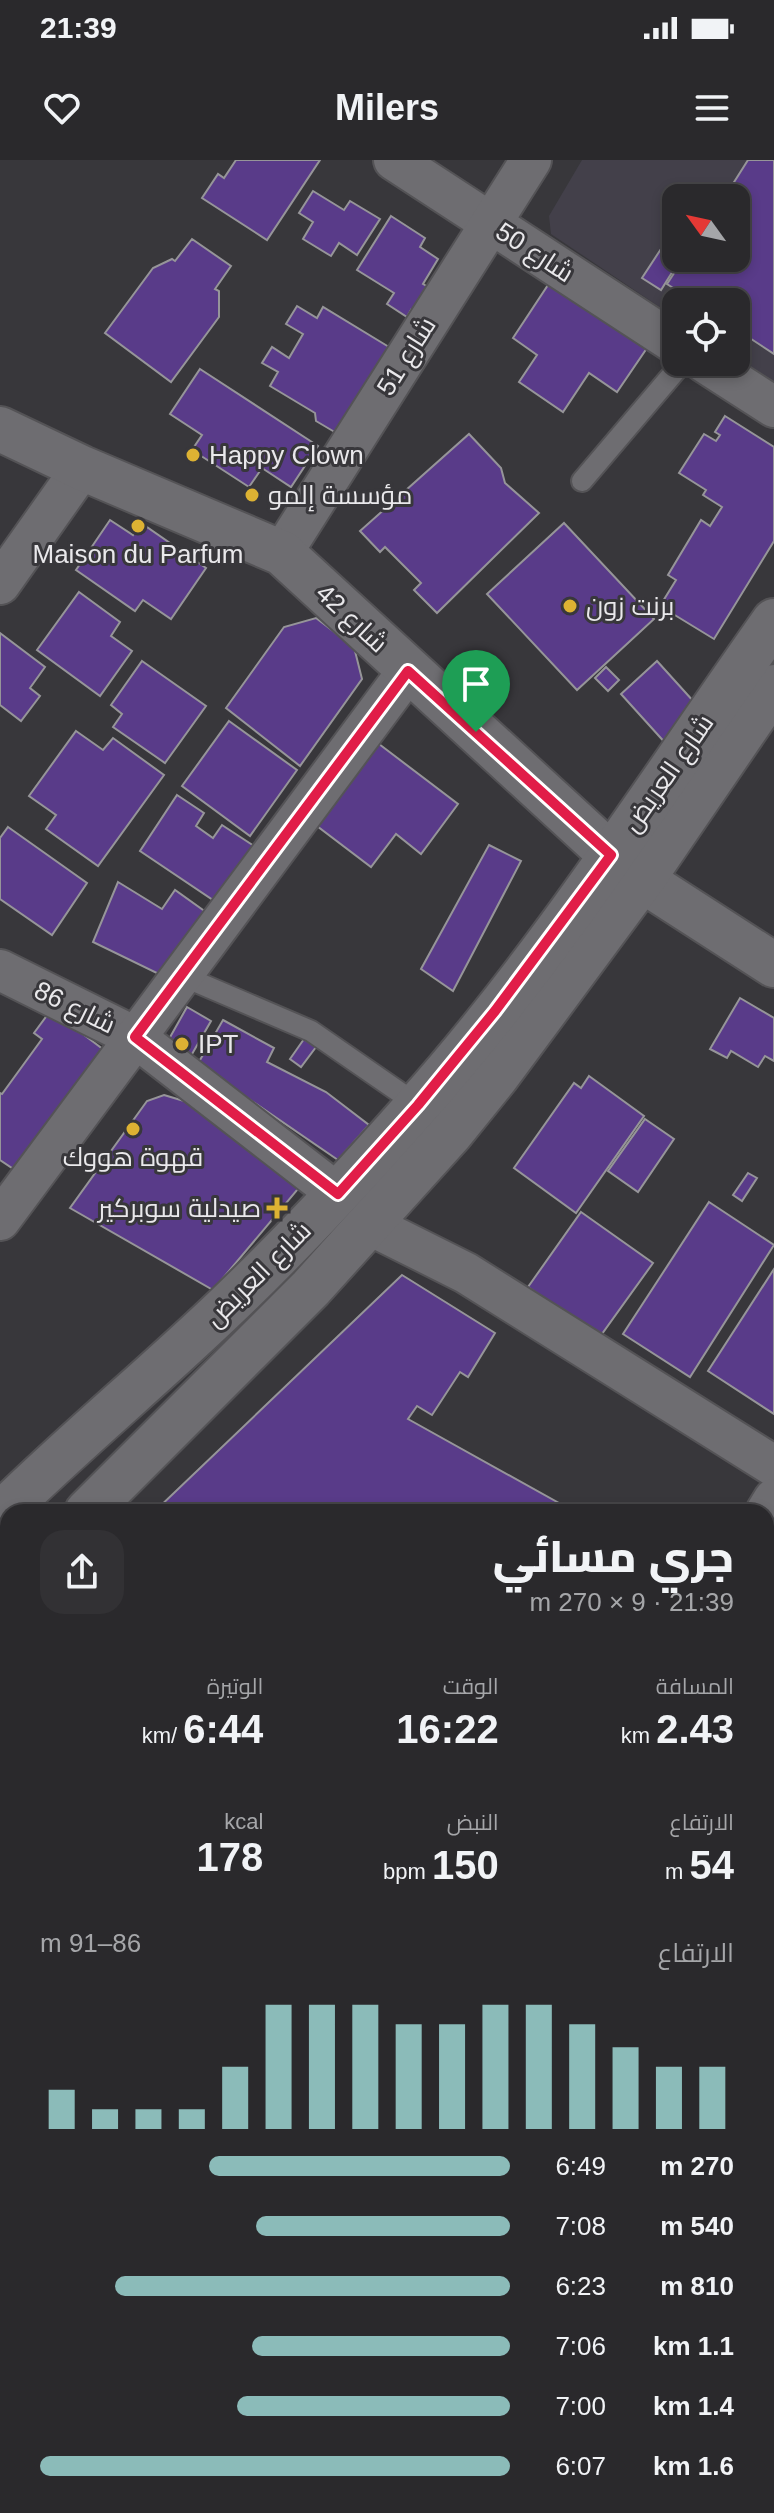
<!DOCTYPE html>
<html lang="ar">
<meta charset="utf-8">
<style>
:root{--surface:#2a292c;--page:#323134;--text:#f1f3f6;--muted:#a5a6a9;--line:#464548;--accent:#8bbbb9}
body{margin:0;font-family:Helvetica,Cairo,sans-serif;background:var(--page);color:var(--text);direction:rtl;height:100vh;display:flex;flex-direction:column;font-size:30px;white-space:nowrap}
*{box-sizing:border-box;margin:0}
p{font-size:26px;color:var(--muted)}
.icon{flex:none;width:44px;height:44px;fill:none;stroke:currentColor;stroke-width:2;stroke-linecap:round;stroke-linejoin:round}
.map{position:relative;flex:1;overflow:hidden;direction:ltr}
.panel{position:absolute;left:0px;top:1344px;width:774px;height:1010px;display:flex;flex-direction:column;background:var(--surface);border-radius:24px 24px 0 0;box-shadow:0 4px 12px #0003,0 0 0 2px var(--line);direction:rtl}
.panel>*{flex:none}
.needle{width:52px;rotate:303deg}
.buttons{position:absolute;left:662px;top:24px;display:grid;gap:16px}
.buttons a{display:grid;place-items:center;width:88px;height:88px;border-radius:16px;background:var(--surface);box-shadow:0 4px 12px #0003,0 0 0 2px var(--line);font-size:40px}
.pin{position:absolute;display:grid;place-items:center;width:68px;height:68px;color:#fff;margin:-82px -34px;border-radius:50% 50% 50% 0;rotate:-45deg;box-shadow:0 0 8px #0007}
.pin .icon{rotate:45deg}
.round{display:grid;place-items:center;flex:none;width:84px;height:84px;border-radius:24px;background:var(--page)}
.overview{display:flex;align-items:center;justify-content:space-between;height:136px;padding:0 40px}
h1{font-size:44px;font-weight:800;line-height:60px}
.metrics{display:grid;grid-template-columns:repeat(3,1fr);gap:12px;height:136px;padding:8px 40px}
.metrics div{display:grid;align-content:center}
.metrics b{font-size:40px;font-weight:800}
.metrics small{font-size:22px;font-weight:400}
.metrics p{font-size:22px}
.chart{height:224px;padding:16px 40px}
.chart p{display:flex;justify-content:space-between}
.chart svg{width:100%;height:144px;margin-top:8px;stroke:var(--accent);stroke-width:6}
ul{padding:0 40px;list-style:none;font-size:26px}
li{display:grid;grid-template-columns:128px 96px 1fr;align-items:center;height:60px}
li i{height:20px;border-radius:10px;background:var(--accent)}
.status{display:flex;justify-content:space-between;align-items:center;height:56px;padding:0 40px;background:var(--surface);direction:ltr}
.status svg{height:22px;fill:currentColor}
header{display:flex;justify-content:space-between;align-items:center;height:104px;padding:0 40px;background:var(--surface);font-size:36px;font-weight:800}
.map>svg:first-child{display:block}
</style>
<div class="status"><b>21:39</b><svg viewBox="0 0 49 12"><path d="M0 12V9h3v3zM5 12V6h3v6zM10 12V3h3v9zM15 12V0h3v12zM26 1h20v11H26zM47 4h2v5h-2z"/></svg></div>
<header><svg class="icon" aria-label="menu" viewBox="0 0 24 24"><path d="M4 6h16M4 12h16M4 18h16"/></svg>Milers<svg class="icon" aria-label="heart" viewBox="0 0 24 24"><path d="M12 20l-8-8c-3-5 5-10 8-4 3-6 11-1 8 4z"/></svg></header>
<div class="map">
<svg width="774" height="2353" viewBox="0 0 774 2353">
<rect width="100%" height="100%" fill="#38373b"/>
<path fill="#43404a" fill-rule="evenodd" d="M582,0h192v223l-38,-25v-56h-60v16l-125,-84 -2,-18zM676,38h60v60h-60z"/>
<g fill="#593b89" stroke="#969599" stroke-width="2">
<path d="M236,0h84l-53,80 -65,-42 16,-24 6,4z"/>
<path d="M748,0h26v194l-38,-25v-27h-41l-28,-18 17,-26h52v-60h-12z"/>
<path d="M313,31l31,19 6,-9 30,18 -23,36 -18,-12 -8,13 -28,-17 10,-17 -14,-9z"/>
<path d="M391,56l34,22 -5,9 18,12 -15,25 19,11 -15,25 -16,-10 -4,7 -20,-13 7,-11 -37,-23z"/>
<path d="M676,66v32h5l-20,32 -19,-12z"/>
<path d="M192,79l39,27 -16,23 4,2v26l-48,65 -66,-49 48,-65 19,-9 3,2z"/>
<path d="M550,122l97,66 -30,44 -28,-19 -26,39 -44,-30 18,-27 -24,-17z"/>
<path d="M297,146l20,12 6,-11 66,40 -51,87 -22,-13 -1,-8 -45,-27 8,-14 -16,-9 10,-16 17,11 14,-24 -17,-10z"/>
<path d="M200,209l118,77 -27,41 -29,-19 -13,19 -57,-37 10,-15 -32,-21z"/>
<path d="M725,256l49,31v94l-60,98 -54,-33 16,-26 -8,-5 33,-55 9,6 12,-19 -19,-12 3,-5 -27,-17 25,-39 12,7 4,-6 -5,-3z"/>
<path d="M469,274l32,34 4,15 34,30 -102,100 -23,-23 7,-7 -36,-36 -5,5 -20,-21z"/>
<path d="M110,360l23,15 8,-12 65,45 -35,51 -28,-19 -8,11 -59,-41z"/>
<path d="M564,363l90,96 -77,71 -90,-96z"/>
<path d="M79,432l41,30 -9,14 21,15 -32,45 -63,-46z"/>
<path d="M316,458l38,29 8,32 -62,87 -74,-58 58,-81z"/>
<path d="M0,473l45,34 -15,21 10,8 -19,25 -21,-16z"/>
<path d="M142,501l64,45 -41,57 -52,-36 9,-13 -11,-9z"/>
<path d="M657,501l47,52 -36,33 -47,-52z"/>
<path d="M606,507l13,13 -11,11 -13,-13z"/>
<path d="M229,561l68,49 -47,66 -68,-50z"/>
<path d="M76,571l27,19 10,-12 51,37 -66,91 -52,-37 10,-14 -27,-19z"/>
<path d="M379,584l79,60 -37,50 -25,-20 -25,33 -54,-41z"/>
<path d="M177,635l27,18 -8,13 17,12 9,-13 32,21 -38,56 -76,-51z"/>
<path d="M8,667l79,56 -35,52 -52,-36v-61z"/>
<path d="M489,685l32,16 -68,130 -32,-22z"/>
<path d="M118,722l44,27 13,-19 35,25 -43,63 -74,-36z"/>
<path d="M740,838l34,20v43l-9,-5 -7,11 -27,-16 -4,7 -17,-9z"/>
<path d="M187,847l24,14 -27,47 -24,-13z"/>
<path d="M51,850l53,40 -80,126 -24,-16v-67l2,1 40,-55 -8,-6z"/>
<path d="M223,860l51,28 -7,14 59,30 43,33 -31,35 -98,-67 -44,-26z"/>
<path d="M304,879l12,8 -15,20 -11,-8z"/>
<path d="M589,916l55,40 -68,97 -62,-45 60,-85 7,5z"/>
<path d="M164,935l30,9 109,79 -90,107 -143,-82 77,-107z"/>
<path d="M645,959l29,20 -36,53 -30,-21z"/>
<path d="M748,1013l9,5 -15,23 -9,-6z"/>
<path d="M709,1042l65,43 -84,132 -67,-43z"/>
<path d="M581,1052l72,51 -54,75 -71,-51z"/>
<path d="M774,1109v145l-66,-43z"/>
<path d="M402,1115l93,58 -27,44 -8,-5 -28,43 -15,-9 -9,13 167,93h-421z"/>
<path d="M774,1419v53l-8,-5v-35z"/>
<path d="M1,1632l7,3v128l-8,-2z"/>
<path d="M766,1851l8,3v301l-8,10z"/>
<path d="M0,1998l8,5v124l-8,-6z"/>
<path d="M0,2278l8,3v21l-8,18z"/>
<path d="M766,2331l8,5v17h-29l4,-7h17z"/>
<path d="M51,2346h78l-3,7h-78z"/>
<path d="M192,2346h13l11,7h-29z"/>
</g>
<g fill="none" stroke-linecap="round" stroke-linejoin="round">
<defs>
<g id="lane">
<path d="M582,321l101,-119"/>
<path d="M180,815l131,56 107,74"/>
</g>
<g id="street">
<path d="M394,0l282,184"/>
<path d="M704,202l70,45"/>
<path d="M282,393l249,-393"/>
<path d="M0,424l82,-116"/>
<path d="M0,810l135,67 203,157"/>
<path d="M0,1060l408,-549"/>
<path d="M370,1065l96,48 308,193"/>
<path d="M766,1352l8,-13"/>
<path d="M0,1903l8,-14"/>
<path d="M0,1978l8,5"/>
<path d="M349,2346l23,7"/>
<path d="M166,2353l4,-7"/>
</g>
<g id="secondary">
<path d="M0,269l82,39 200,85 329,302 31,25 132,85"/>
<path d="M87,1352l224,-224 140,-155 46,-57 145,-196 132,-193"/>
<path d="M0,1355c73,-72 153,-138 227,-209 66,-63 128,-130 188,-198 134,-150 243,-323 359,-487"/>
<path d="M0,1424l8,-3"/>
<path d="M0,1472l8,2"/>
<path d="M766,1670l8,3"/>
<path d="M766,1720l8,4"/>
</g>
<g id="highway">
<path d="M0,1398h8"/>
<path d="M766,1641l8,8"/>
</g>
</defs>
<use href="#lane" stroke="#545356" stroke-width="24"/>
<use href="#street" stroke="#545356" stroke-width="44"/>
<use href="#secondary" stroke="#545356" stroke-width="48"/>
<use href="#highway" stroke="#545356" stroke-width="48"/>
<use href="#lane" stroke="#6e6d71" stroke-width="20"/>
<use href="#street" stroke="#6e6d71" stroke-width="40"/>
<use href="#secondary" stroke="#6e6d71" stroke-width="44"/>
<use href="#highway" stroke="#a38327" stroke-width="44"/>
</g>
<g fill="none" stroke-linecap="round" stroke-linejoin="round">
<defs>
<path id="route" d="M408,511l203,184 -116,156 -77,94 -80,89 -203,-157z"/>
</defs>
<use href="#route" stroke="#fff" stroke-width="16"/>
<use href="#route" stroke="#e11d48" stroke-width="10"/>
</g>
<g fill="#ddb233" stroke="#38373b" stroke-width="3">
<circle cx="193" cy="295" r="8"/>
<circle cx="252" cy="335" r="8"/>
<circle cx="138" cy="366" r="8"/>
<circle cx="570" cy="446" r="8"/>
<circle cx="182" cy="884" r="8"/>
<circle cx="133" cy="969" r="8"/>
<path d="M273 1036h8v8h8v8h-8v8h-8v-8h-8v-8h8z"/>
</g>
<g text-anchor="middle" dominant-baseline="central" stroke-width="6" stroke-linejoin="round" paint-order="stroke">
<g font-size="26" fill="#e9e8eb" stroke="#38373b">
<text transform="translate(535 92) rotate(33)">شارع 50</text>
<text transform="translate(406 196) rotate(-58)">شارع 51</text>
<text transform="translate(352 458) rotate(43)">شارع 42</text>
<text transform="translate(668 613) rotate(-55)">شارع العريض</text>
<text transform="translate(75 847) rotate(26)">شارع 86</text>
<text transform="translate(258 1114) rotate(-45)">شارع العريض</text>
</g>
<g font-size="26" fill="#e9e8eb" stroke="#38373b" text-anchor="start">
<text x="209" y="295">Happy Clown</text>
<text x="268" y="335">مؤسسة إلمو</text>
<text x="138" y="394" text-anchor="middle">Maison du Parfum</text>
<text x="586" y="446">برنت زون</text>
<text x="198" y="884">IPT</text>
<text x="133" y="997" text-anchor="middle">قهوة هووك</text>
<text x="261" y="1048" text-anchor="end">صيدلية سوبركير</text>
</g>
</g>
</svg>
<div class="buttons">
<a><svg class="needle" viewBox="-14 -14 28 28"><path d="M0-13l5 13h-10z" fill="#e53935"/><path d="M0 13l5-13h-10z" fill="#a5a6a9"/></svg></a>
<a><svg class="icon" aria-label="locate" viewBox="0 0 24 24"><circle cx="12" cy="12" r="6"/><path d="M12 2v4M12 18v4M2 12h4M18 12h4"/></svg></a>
</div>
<div class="pin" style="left:476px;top:572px;background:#1e9e55"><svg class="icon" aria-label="arrive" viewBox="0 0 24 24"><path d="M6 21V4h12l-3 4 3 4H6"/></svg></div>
<section class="panel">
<div class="overview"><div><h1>جري مسائي</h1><p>21:39 · 9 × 270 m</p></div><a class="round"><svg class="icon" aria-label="share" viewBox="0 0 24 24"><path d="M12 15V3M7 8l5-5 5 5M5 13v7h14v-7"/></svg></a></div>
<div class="metrics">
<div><p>المسافة</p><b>2.43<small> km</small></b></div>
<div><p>الوقت</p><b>16:22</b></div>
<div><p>الوتيرة</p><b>6:44<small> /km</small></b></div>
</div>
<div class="metrics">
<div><p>الارتفاع</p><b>54<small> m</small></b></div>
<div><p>النبض</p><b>150<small> bpm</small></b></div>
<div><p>kcal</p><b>178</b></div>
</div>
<div class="chart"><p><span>الارتفاع</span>86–91 m</p>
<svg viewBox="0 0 160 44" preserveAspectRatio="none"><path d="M5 44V32M15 44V38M25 44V38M35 44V38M45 44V25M55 44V6M65 44V6M75 44V6M85 44V12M95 44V12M105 44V6M115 44V6M125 44V12M135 44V19M145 44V25M155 44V25"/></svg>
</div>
<ul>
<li><b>270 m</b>6:49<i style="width:64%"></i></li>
<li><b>540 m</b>7:08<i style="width:54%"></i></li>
<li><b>810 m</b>6:23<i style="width:84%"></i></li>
<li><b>1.1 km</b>7:06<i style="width:55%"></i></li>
<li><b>1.4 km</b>7:00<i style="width:58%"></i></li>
<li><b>1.6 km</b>6:07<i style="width:100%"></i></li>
</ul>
</section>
</div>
